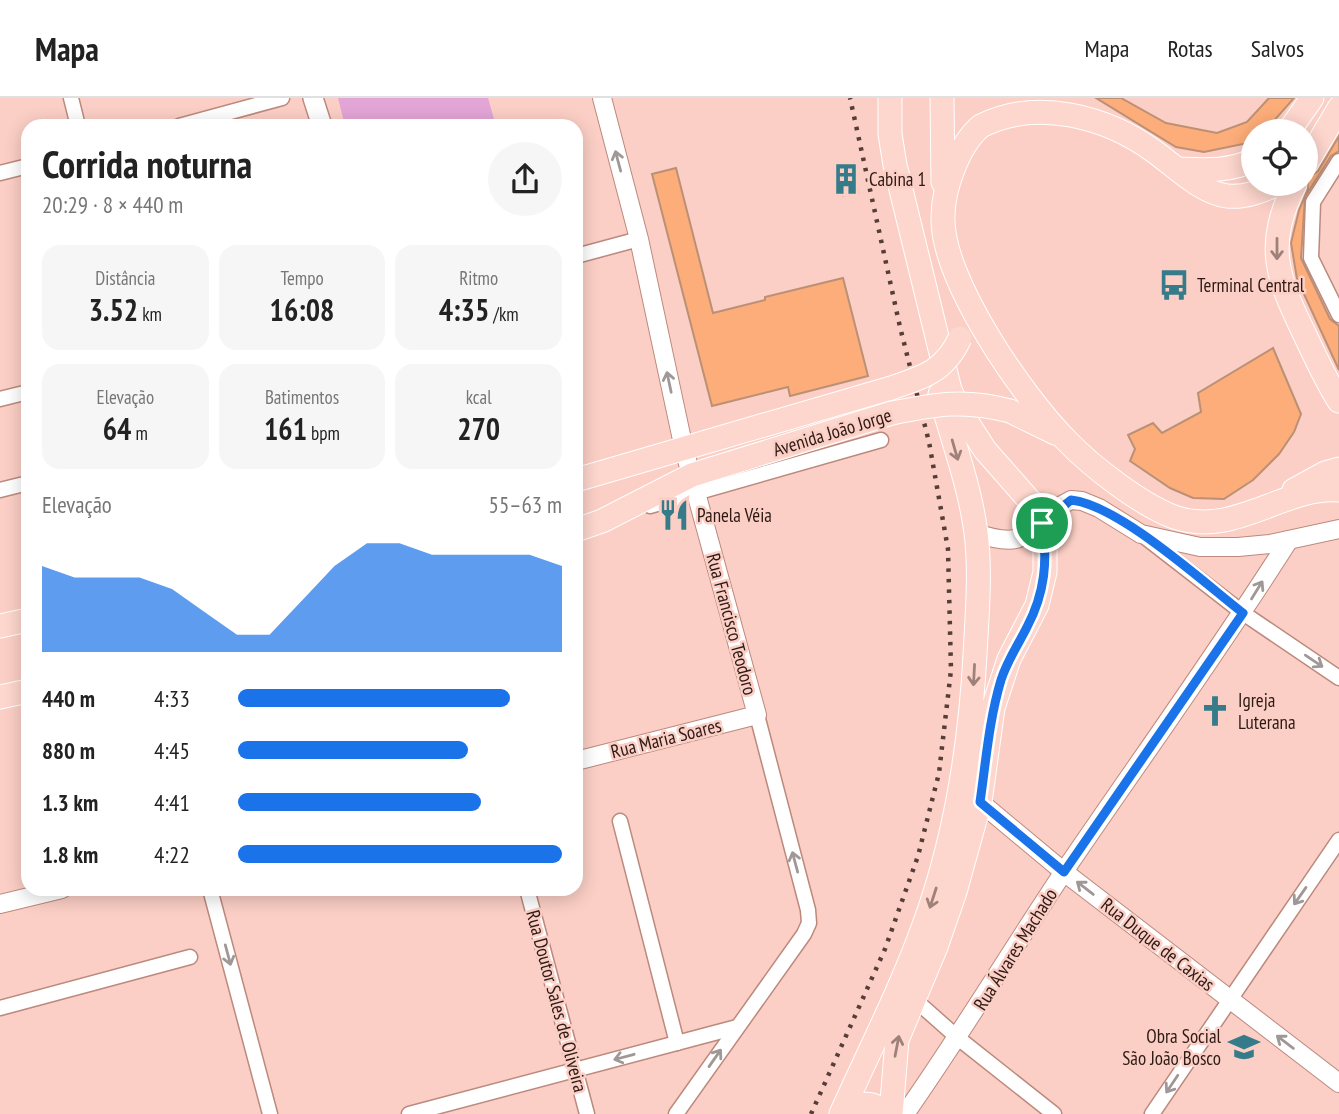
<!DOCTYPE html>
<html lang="pt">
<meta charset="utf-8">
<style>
:root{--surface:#fff;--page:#f6f6f6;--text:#222;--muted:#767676;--line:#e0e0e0;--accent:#1a73e8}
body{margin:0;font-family:"PT Sans Narrow",sans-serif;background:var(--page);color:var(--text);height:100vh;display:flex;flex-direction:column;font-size:26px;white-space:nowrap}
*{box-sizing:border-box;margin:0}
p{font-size:23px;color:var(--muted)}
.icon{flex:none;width:38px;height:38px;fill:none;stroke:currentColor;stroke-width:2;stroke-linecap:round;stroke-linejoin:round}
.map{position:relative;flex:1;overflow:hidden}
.sheet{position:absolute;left:21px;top:21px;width:562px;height:777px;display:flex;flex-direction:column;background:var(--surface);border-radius:21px;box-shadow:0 4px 18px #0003}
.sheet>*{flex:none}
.tools{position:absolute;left:1241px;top:21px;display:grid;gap:14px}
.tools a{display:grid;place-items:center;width:77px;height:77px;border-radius:50%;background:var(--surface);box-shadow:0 4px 18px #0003;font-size:35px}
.pin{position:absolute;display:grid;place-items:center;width:60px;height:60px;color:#fff;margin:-30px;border:4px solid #fff;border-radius:50%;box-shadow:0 2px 7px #0007}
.round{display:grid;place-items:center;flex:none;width:74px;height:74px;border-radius:37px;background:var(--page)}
.headline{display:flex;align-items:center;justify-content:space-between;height:119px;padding:0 21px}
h1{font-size:38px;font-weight:700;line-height:52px}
.figures{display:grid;grid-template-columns:repeat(3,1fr);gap:10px;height:119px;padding:7px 21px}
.figures div{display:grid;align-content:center;border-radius:18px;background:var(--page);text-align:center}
.figures b{font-size:30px;font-weight:700}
.figures small{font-size:19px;font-weight:400}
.figures p{font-size:19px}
.chart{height:196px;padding:14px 21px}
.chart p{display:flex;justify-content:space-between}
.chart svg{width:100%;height:126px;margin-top:7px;fill:var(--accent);opacity:.7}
ul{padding:0 21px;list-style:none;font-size:23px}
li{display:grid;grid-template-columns:112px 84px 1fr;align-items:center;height:52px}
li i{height:18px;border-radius:9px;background:var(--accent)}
header{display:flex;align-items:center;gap:42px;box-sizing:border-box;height:98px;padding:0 35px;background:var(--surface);border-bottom:2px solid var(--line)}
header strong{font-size:33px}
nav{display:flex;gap:38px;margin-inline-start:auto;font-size:24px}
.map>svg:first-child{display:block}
</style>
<header>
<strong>Mapa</strong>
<nav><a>Mapa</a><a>Rotas</a><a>Salvos</a></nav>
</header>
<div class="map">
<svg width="1339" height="1016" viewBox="0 0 1339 1016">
<rect width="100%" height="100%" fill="#fbcfc5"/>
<path fill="#e3a5d6" d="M338,0h150l8,28h-151z"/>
<g fill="#fcad79" stroke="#bb9075" stroke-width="2">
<path d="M1096,0h25l45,25 51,10 30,-11 22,-24h25l-29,33h-12v11l-49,10 -28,-5z"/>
<path d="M1339,38v15l-8,5 -26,41 -4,61 29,61 9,7v44l-42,-91 -6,-36 8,-33 9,-21 -1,-11 11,-7z"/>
<path d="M850,65l8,29 -15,4 -8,-29z"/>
<path d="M676,70l37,145 52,-13v-3l78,-19 25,98 -78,20 -2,-9 -76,19 -60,-232z"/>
<path d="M1273,250l28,66 -7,18 -15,22 -26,26 -29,19 -31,-1 -23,-10 -40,-27 5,-12 -7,-14 25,-12 9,10 39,-21 -3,-19z"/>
</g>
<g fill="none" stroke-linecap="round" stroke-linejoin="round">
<defs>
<g id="minor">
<path d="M71,0l7,28"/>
<path d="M179,28l103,-28"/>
<path d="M1339,63l-26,41 -2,56 28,57"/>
<path d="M0,75l28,-7"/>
<path d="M576,158l63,-17"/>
<path d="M0,301l28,-7"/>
<path d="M0,392l28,-7"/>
<path d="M650,408l231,-66"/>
<path d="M1145,439l98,76 96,65"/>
<path d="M620,723l57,222"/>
<path d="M210,791l60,225"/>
<path d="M527,791l60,225"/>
<path d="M914,901l44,39 96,76"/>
<path d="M0,910l190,-51"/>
<path d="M409,1016l328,-87"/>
<path d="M676,1016l128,-180 5,-11 -1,-13 -51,-195"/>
<path d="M1152,1016l187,-274"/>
</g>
<g id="tertiary">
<path d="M976,435c61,21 51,-12 95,-33l11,1 17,7 42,26 59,13h38l32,-3 69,-15"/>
<path d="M576,663l181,-46 -73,-266 -45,-210 -37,-141"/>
<path d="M980,704l84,70 275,211"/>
<path d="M0,806l62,-15"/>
<path d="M905,1016c56,-80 106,-163 160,-244 75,-110 153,-218 224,-330"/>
</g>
<path id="secondary" d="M313,0l9,28"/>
<g id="primary">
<path d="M890,0v36l5,31 55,225 10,21 25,39 51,58 6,15 3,20v29l-8,33 -28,54 -16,49 -13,94 -25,90 -19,55 -39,93 -6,74"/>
<path d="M942,0l1,84"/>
<path d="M1289,33l23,-33"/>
<path d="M1306,66l33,-56"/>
<path d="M1178,71c26,1 51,3 75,-9"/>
<path d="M1278,86c-16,7 -33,14 -51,12 -27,-4 -51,-29 -72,-44 -49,-36 -119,-54 -174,-26 -22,18 -38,62 -38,91 -2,62 80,180 124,224 24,25 74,64 107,76 60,21 109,-31 165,-27"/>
<path d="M1295,86c-30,61 -19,91 9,149 11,23 21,46 35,68"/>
<path d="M1010,313l45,22"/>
<path d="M576,382l315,-92"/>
<path d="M1294,392l31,-17 14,-4"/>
<path d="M576,432l26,-9 90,-46 200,-62"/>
<path d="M0,528l28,-6"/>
<path d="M0,599l28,-6"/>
<path d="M842,1014c15,-7 30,-14 42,2"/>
<path d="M841,1016c28,-63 60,-125 83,-189 32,-88 46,-178 51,-270 2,-40 6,-83 1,-122 -6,-47 -24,-94 -36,-139"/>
</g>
</defs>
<use href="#minor" stroke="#bc897d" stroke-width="17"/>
<use href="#tertiary" stroke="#bc897d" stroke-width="20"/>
<use href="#secondary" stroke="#bc897d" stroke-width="22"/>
<use href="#primary" stroke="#fff" stroke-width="25"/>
<use href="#minor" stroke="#fff" stroke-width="14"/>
<use href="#tertiary" stroke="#fff" stroke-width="18"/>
<use href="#secondary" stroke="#fff" stroke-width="19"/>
<use href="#primary" stroke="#fdd6cd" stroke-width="23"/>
<path stroke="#563e38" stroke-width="4.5" stroke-dasharray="3.5 7" stroke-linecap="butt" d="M811,1016l74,-165 33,-93 21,-83 12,-103 -3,-121 -19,-107 -29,-115 -50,-229"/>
<defs>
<g id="primary-bridge">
<path d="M891,290c33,-11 54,-17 69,-50"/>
<path d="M892,315c45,-9 73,-14 118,-2"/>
</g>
</defs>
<use href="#primary-bridge" stroke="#fff" stroke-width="25" stroke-linecap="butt"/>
<use href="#primary-bridge" stroke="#fdd6cd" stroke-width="23"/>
</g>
<defs><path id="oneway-shaft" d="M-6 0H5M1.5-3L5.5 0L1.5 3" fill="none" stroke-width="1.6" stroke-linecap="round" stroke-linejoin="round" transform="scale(1.75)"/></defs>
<g stroke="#a09896">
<use href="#oneway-shaft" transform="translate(618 63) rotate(-105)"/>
<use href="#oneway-shaft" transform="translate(669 284) rotate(-102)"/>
<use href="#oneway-shaft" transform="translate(1257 492) rotate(-58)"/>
<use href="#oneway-shaft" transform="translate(1314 563) rotate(34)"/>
<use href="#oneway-shaft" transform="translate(795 764) rotate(-105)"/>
<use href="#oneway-shaft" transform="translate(1085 790) rotate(-142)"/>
<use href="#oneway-shaft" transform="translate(1300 798) rotate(125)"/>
<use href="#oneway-shaft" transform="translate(228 857) rotate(75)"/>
<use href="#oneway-shaft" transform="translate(1285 944) rotate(-143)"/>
<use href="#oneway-shaft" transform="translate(624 959) rotate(165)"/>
<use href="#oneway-shaft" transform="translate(715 960) rotate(-55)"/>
<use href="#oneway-shaft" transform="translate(1172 986) rotate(124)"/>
</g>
<g stroke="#9f817a">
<use href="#oneway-shaft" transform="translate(1277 151) rotate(90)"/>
<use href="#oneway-shaft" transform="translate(955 352) rotate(74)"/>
<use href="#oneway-shaft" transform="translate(974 577) rotate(93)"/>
<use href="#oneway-shaft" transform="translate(933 800) rotate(108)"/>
<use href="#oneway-shaft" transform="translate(897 948) rotate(-79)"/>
</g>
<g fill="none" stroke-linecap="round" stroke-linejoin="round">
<defs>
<path id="route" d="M1071,402c48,5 132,82 172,113l-179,259 -84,-70c6,-41 9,-82 21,-122 6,-19 17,-35 26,-53 18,-34 21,-67 15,-104z"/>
</defs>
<use href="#route" stroke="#fff" stroke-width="14"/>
<use href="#route" stroke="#1a73e8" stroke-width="9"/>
</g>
<defs>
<symbol id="building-bare" viewBox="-9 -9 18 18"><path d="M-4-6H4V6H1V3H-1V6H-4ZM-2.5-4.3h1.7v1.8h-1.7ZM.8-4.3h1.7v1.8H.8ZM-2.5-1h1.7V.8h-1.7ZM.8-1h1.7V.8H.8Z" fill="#367b89" stroke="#fbcfc5" stroke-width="2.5" paint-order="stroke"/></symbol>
<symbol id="bus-bare" viewBox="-9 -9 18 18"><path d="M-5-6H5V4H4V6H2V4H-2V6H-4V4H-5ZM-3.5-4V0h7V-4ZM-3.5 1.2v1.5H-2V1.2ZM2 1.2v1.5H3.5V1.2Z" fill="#367b89" stroke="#fbcfc5" stroke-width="2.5" paint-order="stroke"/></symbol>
<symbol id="restaurant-bare" viewBox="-9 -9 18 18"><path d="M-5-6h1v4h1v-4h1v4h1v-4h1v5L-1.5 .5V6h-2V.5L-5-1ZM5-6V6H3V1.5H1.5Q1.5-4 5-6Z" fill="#367b89" stroke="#fbcfc5" stroke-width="2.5" paint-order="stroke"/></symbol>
<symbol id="church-bare" viewBox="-9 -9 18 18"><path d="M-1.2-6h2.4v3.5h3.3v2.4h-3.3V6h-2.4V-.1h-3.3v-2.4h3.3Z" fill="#367b89" stroke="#fbcfc5" stroke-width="2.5" paint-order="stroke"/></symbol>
<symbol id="school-bare" viewBox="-9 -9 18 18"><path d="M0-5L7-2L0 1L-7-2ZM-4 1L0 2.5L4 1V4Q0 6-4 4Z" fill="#367b89" stroke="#fbcfc5" stroke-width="2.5" paint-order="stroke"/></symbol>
</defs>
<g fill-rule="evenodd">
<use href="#building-bare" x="824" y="59" width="44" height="44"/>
<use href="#bus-bare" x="1152" y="165" width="44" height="44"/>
<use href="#restaurant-bare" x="652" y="395" width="44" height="44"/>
<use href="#church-bare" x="1193" y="591" width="44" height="44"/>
<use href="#school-bare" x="1222" y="927" width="44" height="44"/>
</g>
<g text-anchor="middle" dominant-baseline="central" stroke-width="5" stroke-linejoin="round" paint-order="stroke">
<g font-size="19" fill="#2d1a15" stroke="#fbcfc5" text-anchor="start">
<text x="869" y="81">Cabina 1</text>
<text x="1197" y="187">Terminal Central</text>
<text x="697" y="417">Panela Véia</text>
<text x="1238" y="602">Igreja<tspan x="1238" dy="22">Luterana</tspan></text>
<text x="1221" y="938" text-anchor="end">Obra Social<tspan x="1221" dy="22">São João Bosco</tspan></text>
</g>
<g font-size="19" fill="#2d1a15" stroke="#fbcfc5">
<text transform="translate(832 334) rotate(-17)">Avenida João Jorge</text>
<text transform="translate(732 526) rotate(75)">Rua Francisco Teodoro</text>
<text transform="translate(666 640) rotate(-14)">Rua Maria Soares</text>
<text transform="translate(1158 846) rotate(38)">Rua Duque de Caxias</text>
<text transform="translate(1015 851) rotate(-58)">Rua Álvares Machado</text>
<text transform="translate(557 903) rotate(75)">Rua Doutor Sales de Oliveira</text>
</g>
</g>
</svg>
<div class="tools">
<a><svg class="icon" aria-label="locate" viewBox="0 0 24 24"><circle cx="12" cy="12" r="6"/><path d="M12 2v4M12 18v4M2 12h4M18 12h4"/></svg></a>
</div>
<div class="pin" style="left:1042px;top:425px;background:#1e9e55"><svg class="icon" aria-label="arrive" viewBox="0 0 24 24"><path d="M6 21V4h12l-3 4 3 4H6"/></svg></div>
<section class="sheet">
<div class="headline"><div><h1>Corrida noturna</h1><p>20:29 · 8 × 440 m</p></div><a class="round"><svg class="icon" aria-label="share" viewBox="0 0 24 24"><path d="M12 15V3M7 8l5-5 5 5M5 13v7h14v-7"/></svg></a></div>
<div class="figures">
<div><p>Distância</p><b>3.52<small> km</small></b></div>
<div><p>Tempo</p><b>16:08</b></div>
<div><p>Ritmo</p><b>4:35<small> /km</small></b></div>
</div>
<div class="figures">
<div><p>Elevação</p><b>64<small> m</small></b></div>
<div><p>Batimentos</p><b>161<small> bpm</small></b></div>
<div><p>kcal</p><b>270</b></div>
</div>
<div class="chart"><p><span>Elevação</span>55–63 m</p>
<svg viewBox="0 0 160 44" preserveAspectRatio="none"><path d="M0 44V14L10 18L20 18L30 18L40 22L50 30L60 38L70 38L80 26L90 14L100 6L110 6L120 10L130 10L140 10L150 10L160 14V44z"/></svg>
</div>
<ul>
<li><b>440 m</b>4:33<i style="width:84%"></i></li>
<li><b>880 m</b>4:45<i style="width:71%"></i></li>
<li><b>1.3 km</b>4:41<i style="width:75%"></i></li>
<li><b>1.8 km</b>4:22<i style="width:100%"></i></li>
</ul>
</section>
</div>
